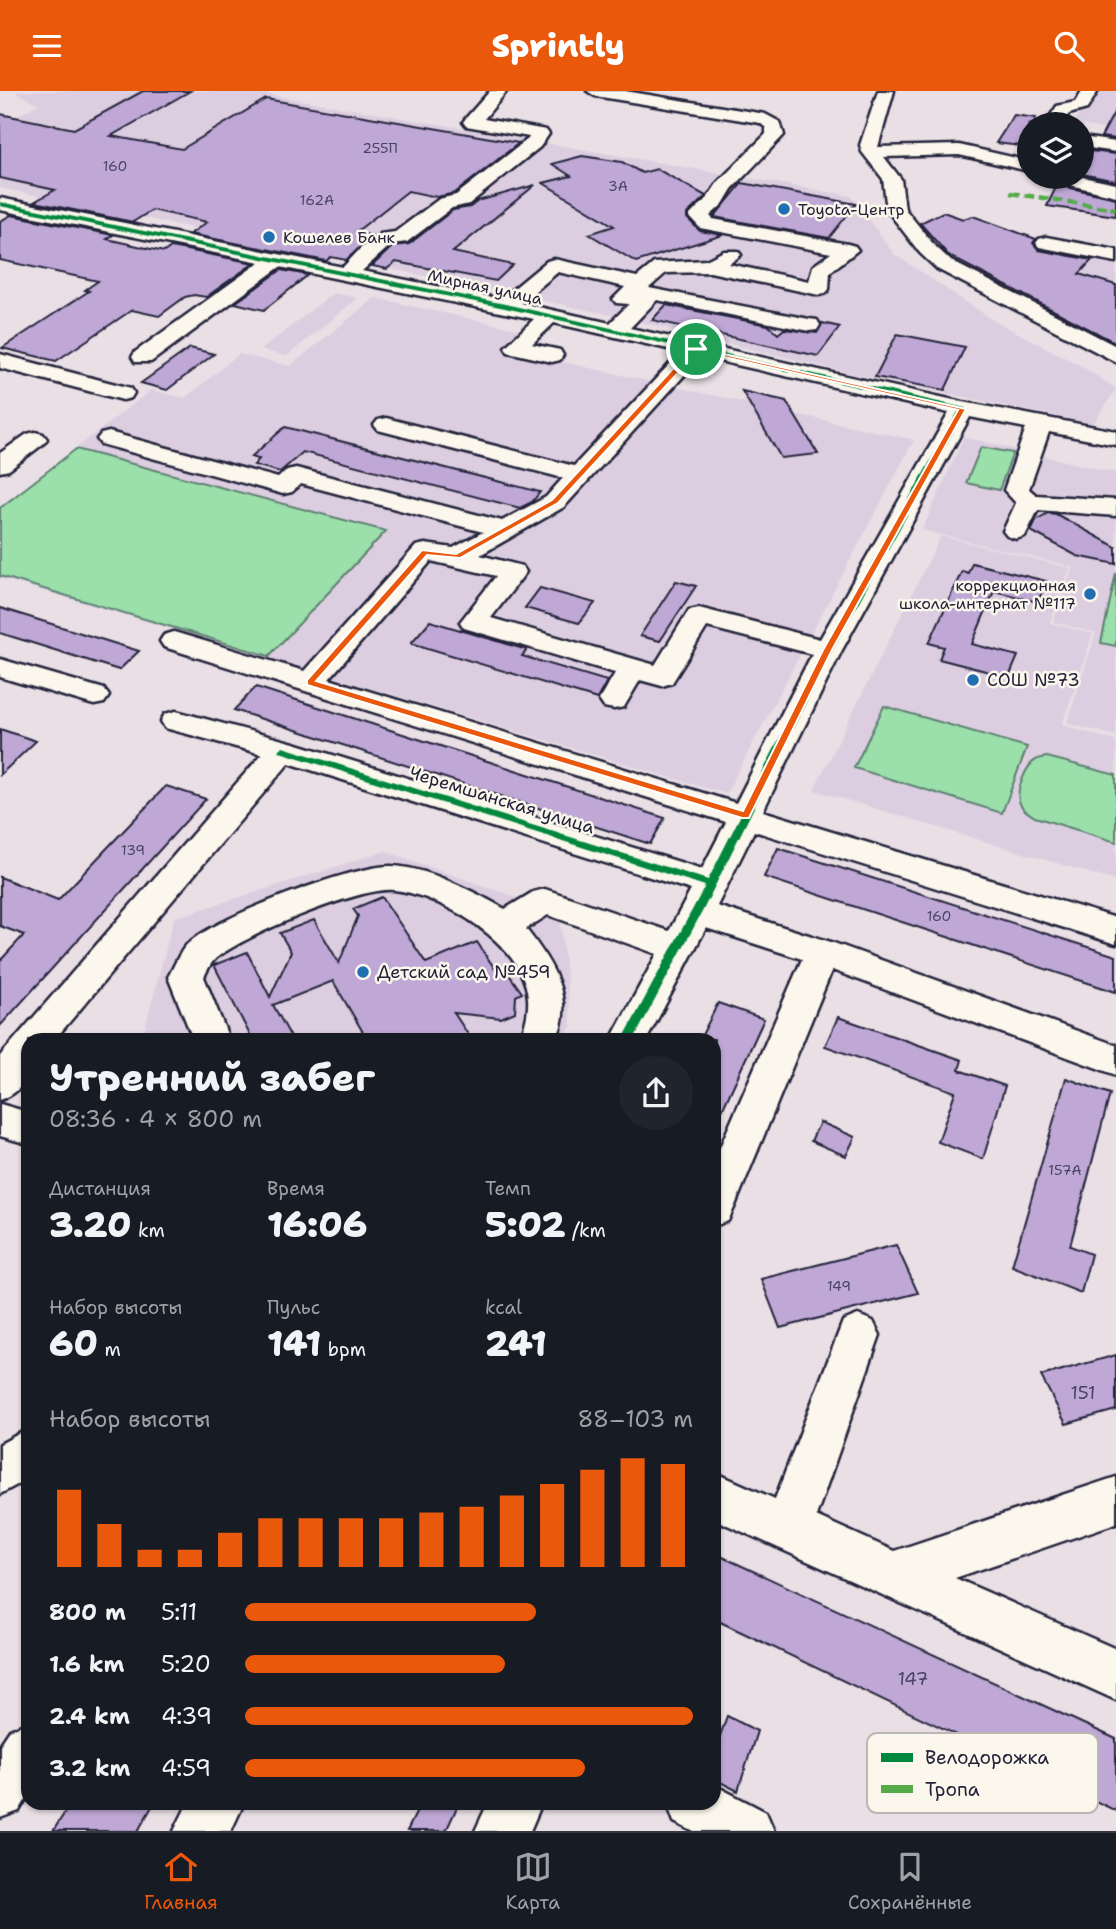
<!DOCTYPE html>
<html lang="ru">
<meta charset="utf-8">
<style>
:root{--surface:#171b24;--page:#20242c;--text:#f1f3f6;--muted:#9ea1a6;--line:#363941;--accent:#ea580c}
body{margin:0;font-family:"Shantell Sans",sans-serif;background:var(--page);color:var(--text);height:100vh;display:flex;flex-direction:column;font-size:26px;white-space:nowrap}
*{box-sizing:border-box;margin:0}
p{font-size:23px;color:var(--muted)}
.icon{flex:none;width:38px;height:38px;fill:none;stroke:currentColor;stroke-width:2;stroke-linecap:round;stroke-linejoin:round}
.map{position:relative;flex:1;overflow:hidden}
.side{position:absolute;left:21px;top:942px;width:700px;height:777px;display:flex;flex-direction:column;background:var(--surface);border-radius:21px;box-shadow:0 2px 5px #0004}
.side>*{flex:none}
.controls{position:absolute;left:1017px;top:21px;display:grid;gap:14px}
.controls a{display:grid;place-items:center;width:77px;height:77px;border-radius:50%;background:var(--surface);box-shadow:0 2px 5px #0004;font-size:35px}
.pin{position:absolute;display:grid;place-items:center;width:60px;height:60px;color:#fff;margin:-30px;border:4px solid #fff;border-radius:50%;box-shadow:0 2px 7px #0007}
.round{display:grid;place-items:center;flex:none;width:74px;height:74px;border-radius:37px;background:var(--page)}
.summary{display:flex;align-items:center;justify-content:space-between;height:119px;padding:0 28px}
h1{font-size:38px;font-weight:800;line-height:52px}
.figures{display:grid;grid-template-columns:repeat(3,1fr);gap:10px;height:119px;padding:7px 28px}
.figures div{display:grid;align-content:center}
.figures b{font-size:35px;font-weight:800}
.figures small{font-size:19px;font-weight:400}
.figures p{font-size:19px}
.chart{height:196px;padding:14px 28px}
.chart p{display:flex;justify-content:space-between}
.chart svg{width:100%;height:126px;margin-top:7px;stroke:var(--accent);stroke-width:6}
ul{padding:0 28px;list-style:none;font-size:23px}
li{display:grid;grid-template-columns:112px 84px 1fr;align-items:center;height:52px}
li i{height:18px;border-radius:9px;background:var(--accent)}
header{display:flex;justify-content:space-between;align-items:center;height:91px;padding:0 28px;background:var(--accent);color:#fff;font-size:32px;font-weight:800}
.dock{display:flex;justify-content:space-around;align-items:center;height:98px;border-top:2px solid var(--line);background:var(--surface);font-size:19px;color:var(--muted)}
.dock a{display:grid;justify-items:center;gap:4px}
.dock .active{color:var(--accent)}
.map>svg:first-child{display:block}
</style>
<header><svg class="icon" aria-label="menu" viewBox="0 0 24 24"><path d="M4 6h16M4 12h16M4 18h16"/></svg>Sprintly<svg class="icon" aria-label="search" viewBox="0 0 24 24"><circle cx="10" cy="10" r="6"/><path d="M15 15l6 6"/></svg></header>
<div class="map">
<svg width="1116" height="1740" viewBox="0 0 1116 1740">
<rect width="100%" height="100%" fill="#e9dfe5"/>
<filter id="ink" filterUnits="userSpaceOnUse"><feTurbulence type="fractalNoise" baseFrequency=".0143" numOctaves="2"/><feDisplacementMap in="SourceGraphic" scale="14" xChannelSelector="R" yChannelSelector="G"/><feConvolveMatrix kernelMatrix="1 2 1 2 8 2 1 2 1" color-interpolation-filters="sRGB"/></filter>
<g filter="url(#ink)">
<g fill="#dccee0">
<path d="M19,0h229l603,105 43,58 99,66 90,47 33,22 -23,35 -244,-51 -242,-59 -607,-126v-63l39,-21 -23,-11z"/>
<path d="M1100,0h16v40l-43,-7 7,-12 11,-5z"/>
<path d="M1057,154l59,14v42l-88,-27z"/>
<path d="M333,202l25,5 -71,58 -26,-6z"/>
<path d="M375,207l147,32 -18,19 410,91 -188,354 -726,-216v-70l151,-118 34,8 54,-44 51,12z"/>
<path d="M964,346l152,36v263l-49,-13 29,-90 -43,-11 20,-55 -151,-37z"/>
<path d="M941,445l129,32 -20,55 43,11 -31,91 54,16v140l-302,-91z"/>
<path d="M385,760l175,62 11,113 -8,13h-421l32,-121z"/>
</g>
<g fill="#9bdfaa" stroke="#5e8072" stroke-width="2">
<path d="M981,356l32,6 -14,37 -33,-7z"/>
<path d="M76,358l310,82 -117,125 -269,-80v-68z"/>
<path d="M1116,482v73l-15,-3z"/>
<path d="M884,615l143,41 -25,66 -148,-45z"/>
<path d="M1047,666l69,18v67l-81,-25c-6,-4 -14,-8 -16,-16 -3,-11 7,-36 17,-41 3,-2 7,-2 11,-3z"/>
</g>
<g fill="#bfa8d6" stroke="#22223b" stroke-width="2">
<path d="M143,0h47l-79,45 71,13 84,-50 253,44 -64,50 -18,4 -29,-6 -52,41 17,4 -27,24 -15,-3 -5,4 -136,-27 17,-12 -55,-12 -19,12 -99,-20 21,-12 -55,-12v-64l74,15z"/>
<path d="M1116,18v30l-15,-2z"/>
<path d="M1014,24l22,3 -3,6h-4v6l-9,16 -24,-3z"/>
<path d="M1082,59l34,4v27l-34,-7z"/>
<path d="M582,65l40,6 20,11 15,-4 49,27 -19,18v4l13,13 23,4 -87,27 -47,-28 25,-8 -71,-43 28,-7 -19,-12z"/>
<path d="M742,92l114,21 -27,34 -115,-21z"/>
<path d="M535,94l-82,67 60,13 -17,16 -100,-19 -9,7 -15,-3 21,-20 16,-2 44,-34 17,-3 8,-6z"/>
<path d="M1057,94l59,13v18l-69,-10z"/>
<path d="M943,121l20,7 10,-3 63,23 -3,4 6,7 53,10 -13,14 37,11v58l-167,-87 -29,-33z"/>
<path d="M11,124l102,20 -6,4 57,13 7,-5 83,16 -48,34 -12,-2 -9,2 -26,19 -27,-6 -76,51 -54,-13 87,-57 -4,-1 13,-9 -98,-21v-39z"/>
<path d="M281,179l27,5 -44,35 -29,-7z"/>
<path d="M666,214l102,20 10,9 6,-5 33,4 5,-10 18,4 -22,29 -166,-36z"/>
<path d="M897,243l68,13 -20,43 -70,-13z"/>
<path d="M190,257l24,6 -47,36 -26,-7z"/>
<path d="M742,300l44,10 32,53 -37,4z"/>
<path d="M285,336l255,65 -8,10 -12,6 -217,-56 -23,20 -26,-7 5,-6 -8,-2z"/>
<path d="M1048,422l8,1 60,33v17l-39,-8 -46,-25 5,-11z"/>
<path d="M972,472l74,18 -8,21 -44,-11 -22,53 46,12 -9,21 -70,-18 5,-12 -15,-4 33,-72 6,2z"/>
<path d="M676,490l20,5 -36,55 -20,-5z"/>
<path d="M540,497l55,15 -16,20 -54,-15z"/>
<path d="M0,517l139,43 -20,19 -119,-37z"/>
<path d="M430,530l97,29 -5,6 85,25 -10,18 -186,-56z"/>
<path d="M256,596l409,131 -15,26 -416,-134z"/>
<path d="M0,638l36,12 -36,34z"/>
<path d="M166,695l40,13 -206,227v-65l24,-26 -24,-9v-49l58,23z"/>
<path d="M778,757l338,108v36l-352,-115z"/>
<path d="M382,806l44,66 51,-21 18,27 8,-3 19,27 -6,3 -1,16 -14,6 -47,-5 17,26h-104l-34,-58 -60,24 19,34h-40l-38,-74 33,-13 23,45 21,-45 -11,-19 34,-13 25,43 19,-47 -5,-7z"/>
<path d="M718,912l46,16 -50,109v-89h-14z"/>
<path d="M838,926l124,43 -3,10 46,16 -22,73 -45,-17 17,-50 -130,-46z"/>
<path d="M1066,987l44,16 -40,152 21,8 -10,39 -69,-27z"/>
<path d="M820,1031l35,15 -9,19 -35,-15z"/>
<path d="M896,1154l22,48 -138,35 -19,-49z"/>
<path d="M1116,1264v55l-50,14 -25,-48z"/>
<path d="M714,1462l402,186v72l-402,-192z"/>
<path d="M727,1625l30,15 -19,60 -24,-12v-26z"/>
<path d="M71,1712h83l-16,28h-85z"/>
<path d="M421,1712h38l-13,28h-39z"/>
</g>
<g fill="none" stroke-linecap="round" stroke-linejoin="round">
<defs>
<g id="minor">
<path d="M490,0h17l-23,28 62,11 3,4 -9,13 -71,57 -17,4 -45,34 -15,2 -30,27 139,28 46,-38 7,-2 83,18 17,-14 52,-3 18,-9h14l3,4 -12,9 80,17 4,-15 18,-13 -131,-25 -11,-12 19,-19 10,-15 48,-48v-6l-6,-5 -165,-27 -8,-5h38l140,23 15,8 4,13 -52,54 -9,15 -13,12 3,3 135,25 7,2 3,4 -28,22 -1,17 -3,4 -7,2 -109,-23 -44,1 -17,15 160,31 8,1 3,5 -3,5 -8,1 -152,-31 -27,28 333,74 153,29v14l-67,-13 -20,57 7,6 80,5v16l-78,-6 -13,26 -9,3 -9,-3 -4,-5 13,-28 -12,-13 22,-62 -56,-11 -128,233 -79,161 353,107v26l-362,-113 -37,75 117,37 282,102v30l-284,-105 -98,238 -6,13 -14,5v-65l88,-202 -96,-31 -59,111h-36l46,-85 -109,-39 -22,14c25,32 50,70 30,110h-36c5,-12 9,-27 8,-41 -4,-54 -86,-103 -134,-108 -36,-3 -151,46 -179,69 -5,5 -8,12 -11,18l25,62h-36l-25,-62c7,-12 12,-28 23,-36 30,-25 160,-75 199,-75 35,0 85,26 115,43l28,-17 12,-3 124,42 22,-41 -402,-127 -234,276h-27c0,29 3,50 -28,61v-44l262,-302 -97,-26 -4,-7 4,-7 11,-3 118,32 408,126 24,-47 -562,-175 -4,-6 4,-6 10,-3 130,39 112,-125 9,-2 28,4 30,-16 -182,-48 -9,8 -9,2 -182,-50 -4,-5 4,-5 8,-2 169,46 9,-8 9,-2 206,53 44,-24 17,-19 -185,-48 -4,-5 4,-5 8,-2 188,48 107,-114 -127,-29 -22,21 28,6 3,5 -3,5 -8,2 -44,-10 -3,-5 29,-28 -254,-52 -129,95h-16l-3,-5 3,-5 125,-90 -260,-52v-12l343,69 18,-19 19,-14 15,-2 44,-33 17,-4 72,-56 1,-2 -63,-11 -3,-4 3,-4zM558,181l67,15 -12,12 3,4 13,1 -19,19 -89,-20zM701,266l248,56 -129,226 -121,-31 -10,2 -34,55 -164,-47 35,-46 -4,-6 -42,-11 84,-48zM431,470l65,15 -36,46 4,6 151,45 -16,27 5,7 10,2 10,-2 16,-27 22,6 10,-3 35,-56 105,27 -76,149 -407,-124z"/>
<path d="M878,0h16l-16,56 81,-2 70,16v10l-70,-16 -75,2 17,22 4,30 29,36 17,16 165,85v16l-179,-93 -17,-16 -33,-43 -4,-31 -21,-27 -2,-7z"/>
<path d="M1082,0h16l-11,18 -18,5 -8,10h-16l12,-18 18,-4z"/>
<path d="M1082,46l34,5v10l-34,-5z"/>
<path d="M1050,86h32l34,7v12l-63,-15z"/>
<path d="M1046,146l70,13v12l-77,-15 -3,-4 3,-4z"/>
<path d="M0,263l131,34 3,5 -3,5 -8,2 -123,-32z"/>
<path d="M35,341l8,2 4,5 -4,5 -34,26 -9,2v-19l27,-19z"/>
<path d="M0,568l104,30 5,7 -5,7 -10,2 -94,-28z"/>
<path d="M0,1013l28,8v32l-28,-8z"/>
<path d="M858,1224l15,6 7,14 -64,181 78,35 222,-74v46l-161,55 161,71v51l-402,-181v-47l61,27 68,-178z"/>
<path d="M28,1338v50l-28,15v-50z"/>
<path d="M28,1631v74l-9,15 -19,7v-73l10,-15z"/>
<path d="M714,1694l52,27 8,19h-82l-18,-9 -7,-19h47z"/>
<path d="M188,1712h56l-13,28h-57z"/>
<path d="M488,1712h54l-12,28h-55z"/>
</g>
</defs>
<use href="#minor" stroke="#22223b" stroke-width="5"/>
<use href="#minor" fill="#fbf7ec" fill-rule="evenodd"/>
<path stroke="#53aa46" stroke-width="4.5" stroke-dasharray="10 4.5" stroke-linecap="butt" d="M1010,102l106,16"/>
<defs>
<path id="cycleway" d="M0,111l505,102 460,104 1,1 -134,241 -130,262 -68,127h-11l82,-153 -425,-134 -2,-2 5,-3 3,1 422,132 116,-230 135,-240 -454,-102 -505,-102z"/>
</defs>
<use href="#cycleway" stroke="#fbf7ec" stroke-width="5"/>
<use href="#cycleway" fill="#00873e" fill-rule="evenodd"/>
</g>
</g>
<path fill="#ea580c" stroke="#fff" stroke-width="2" fill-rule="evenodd" d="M693,256l273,62 -134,241 -83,168h-7l-435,-133v-5l115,-130 34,4 96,-54zM698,260l260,59 -135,240 -80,161 -427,-130 111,-126 33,3 98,-55z"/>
<g fill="#1f6fb2" stroke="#fbf7ec" stroke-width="2.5">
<circle cx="784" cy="118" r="7"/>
<circle cx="269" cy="146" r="7"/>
<circle cx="1090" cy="503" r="7"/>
<circle cx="973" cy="589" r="7"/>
<circle cx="363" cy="881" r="7"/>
</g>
<g text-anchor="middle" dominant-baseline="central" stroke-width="5" stroke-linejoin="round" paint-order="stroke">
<g font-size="14" fill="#494462">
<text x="380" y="57">255П</text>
<text x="115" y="75">160</text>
<text x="618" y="95">3А</text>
<text x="317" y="109">162А</text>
<text x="133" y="759">139</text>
<text x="939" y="825">160</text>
<text x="1065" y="1079">157А</text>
<text x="839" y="1195">149</text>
</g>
<g font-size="16" fill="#22223b" stroke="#fbf7ec" text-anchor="start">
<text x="798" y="118">Toyota-Центр</text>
<text x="283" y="146">Кошелев Банк</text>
<text x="1076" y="494" text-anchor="end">коррекционная<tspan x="1076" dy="18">школа-интернат №117</tspan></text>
</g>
<g font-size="16" fill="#22223b" stroke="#fbf7ec">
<text transform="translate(485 196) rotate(12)">Мирная улица</text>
</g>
<g font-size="18" fill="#22223b" stroke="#fbf7ec" text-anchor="start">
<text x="987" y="589">СОШ №73</text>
<text x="377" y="881">Детский сад №459</text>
</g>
<g font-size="18" fill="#22223b" stroke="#fbf7ec">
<text transform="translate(502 709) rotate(17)">Черемшанская улица</text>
</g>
<g font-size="18" fill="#494462">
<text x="1083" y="1302">151</text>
<text x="913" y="1588">147</text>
</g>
</g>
<rect x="867" y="1642" width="231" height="80" rx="10" fill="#fbf7ec" stroke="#bab7b7" stroke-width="2"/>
<rect x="881" y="1662" width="32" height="9" fill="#00873e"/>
<rect x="881" y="1694" width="32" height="8" fill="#53aa46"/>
<g font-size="19" fill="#22223b">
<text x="925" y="1673">Велодорожка</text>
<text x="925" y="1705">Тропа</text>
</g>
</svg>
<div class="controls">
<a><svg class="icon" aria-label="layers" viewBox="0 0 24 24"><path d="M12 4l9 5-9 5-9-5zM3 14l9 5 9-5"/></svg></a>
</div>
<div class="pin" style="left:696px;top:258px;background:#1e9e55"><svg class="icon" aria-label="arrive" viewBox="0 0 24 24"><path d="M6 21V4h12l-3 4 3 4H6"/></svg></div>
<section class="side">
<div class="summary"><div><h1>Утренний забег</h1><p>08:36 · 4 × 800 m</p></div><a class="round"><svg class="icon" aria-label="share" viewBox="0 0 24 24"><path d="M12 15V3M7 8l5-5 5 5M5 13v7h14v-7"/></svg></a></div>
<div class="figures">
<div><p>Дистанция</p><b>3.20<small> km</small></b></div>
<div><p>Время</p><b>16:06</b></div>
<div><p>Темп</p><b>5:02<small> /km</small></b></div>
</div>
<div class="figures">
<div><p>Набор высоты</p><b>60<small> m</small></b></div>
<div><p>Пульс</p><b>141<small> bpm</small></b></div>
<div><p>kcal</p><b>241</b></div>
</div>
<div class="chart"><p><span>Набор высоты</span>88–103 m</p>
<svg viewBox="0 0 160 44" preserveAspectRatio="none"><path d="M5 44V17M15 44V29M25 44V38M35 44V38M45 44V32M55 44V27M65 44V27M75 44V27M85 44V27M95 44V25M105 44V23M115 44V19M125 44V15M135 44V10M145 44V6M155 44V8"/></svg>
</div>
<ul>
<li><b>800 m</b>5:11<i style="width:65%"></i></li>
<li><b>1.6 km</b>5:20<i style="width:58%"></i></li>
<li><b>2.4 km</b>4:39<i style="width:100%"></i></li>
<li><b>3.2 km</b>4:59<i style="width:76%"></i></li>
</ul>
</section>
</div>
<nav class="dock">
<a class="active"><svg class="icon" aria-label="home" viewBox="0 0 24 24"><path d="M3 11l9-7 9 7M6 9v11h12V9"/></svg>Главная</a>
<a><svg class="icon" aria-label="map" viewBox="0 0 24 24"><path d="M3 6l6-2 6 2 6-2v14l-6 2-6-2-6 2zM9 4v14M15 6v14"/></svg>Карта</a>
<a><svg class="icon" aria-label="saved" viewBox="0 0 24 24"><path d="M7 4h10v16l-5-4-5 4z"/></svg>Сохранённые</a>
</nav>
